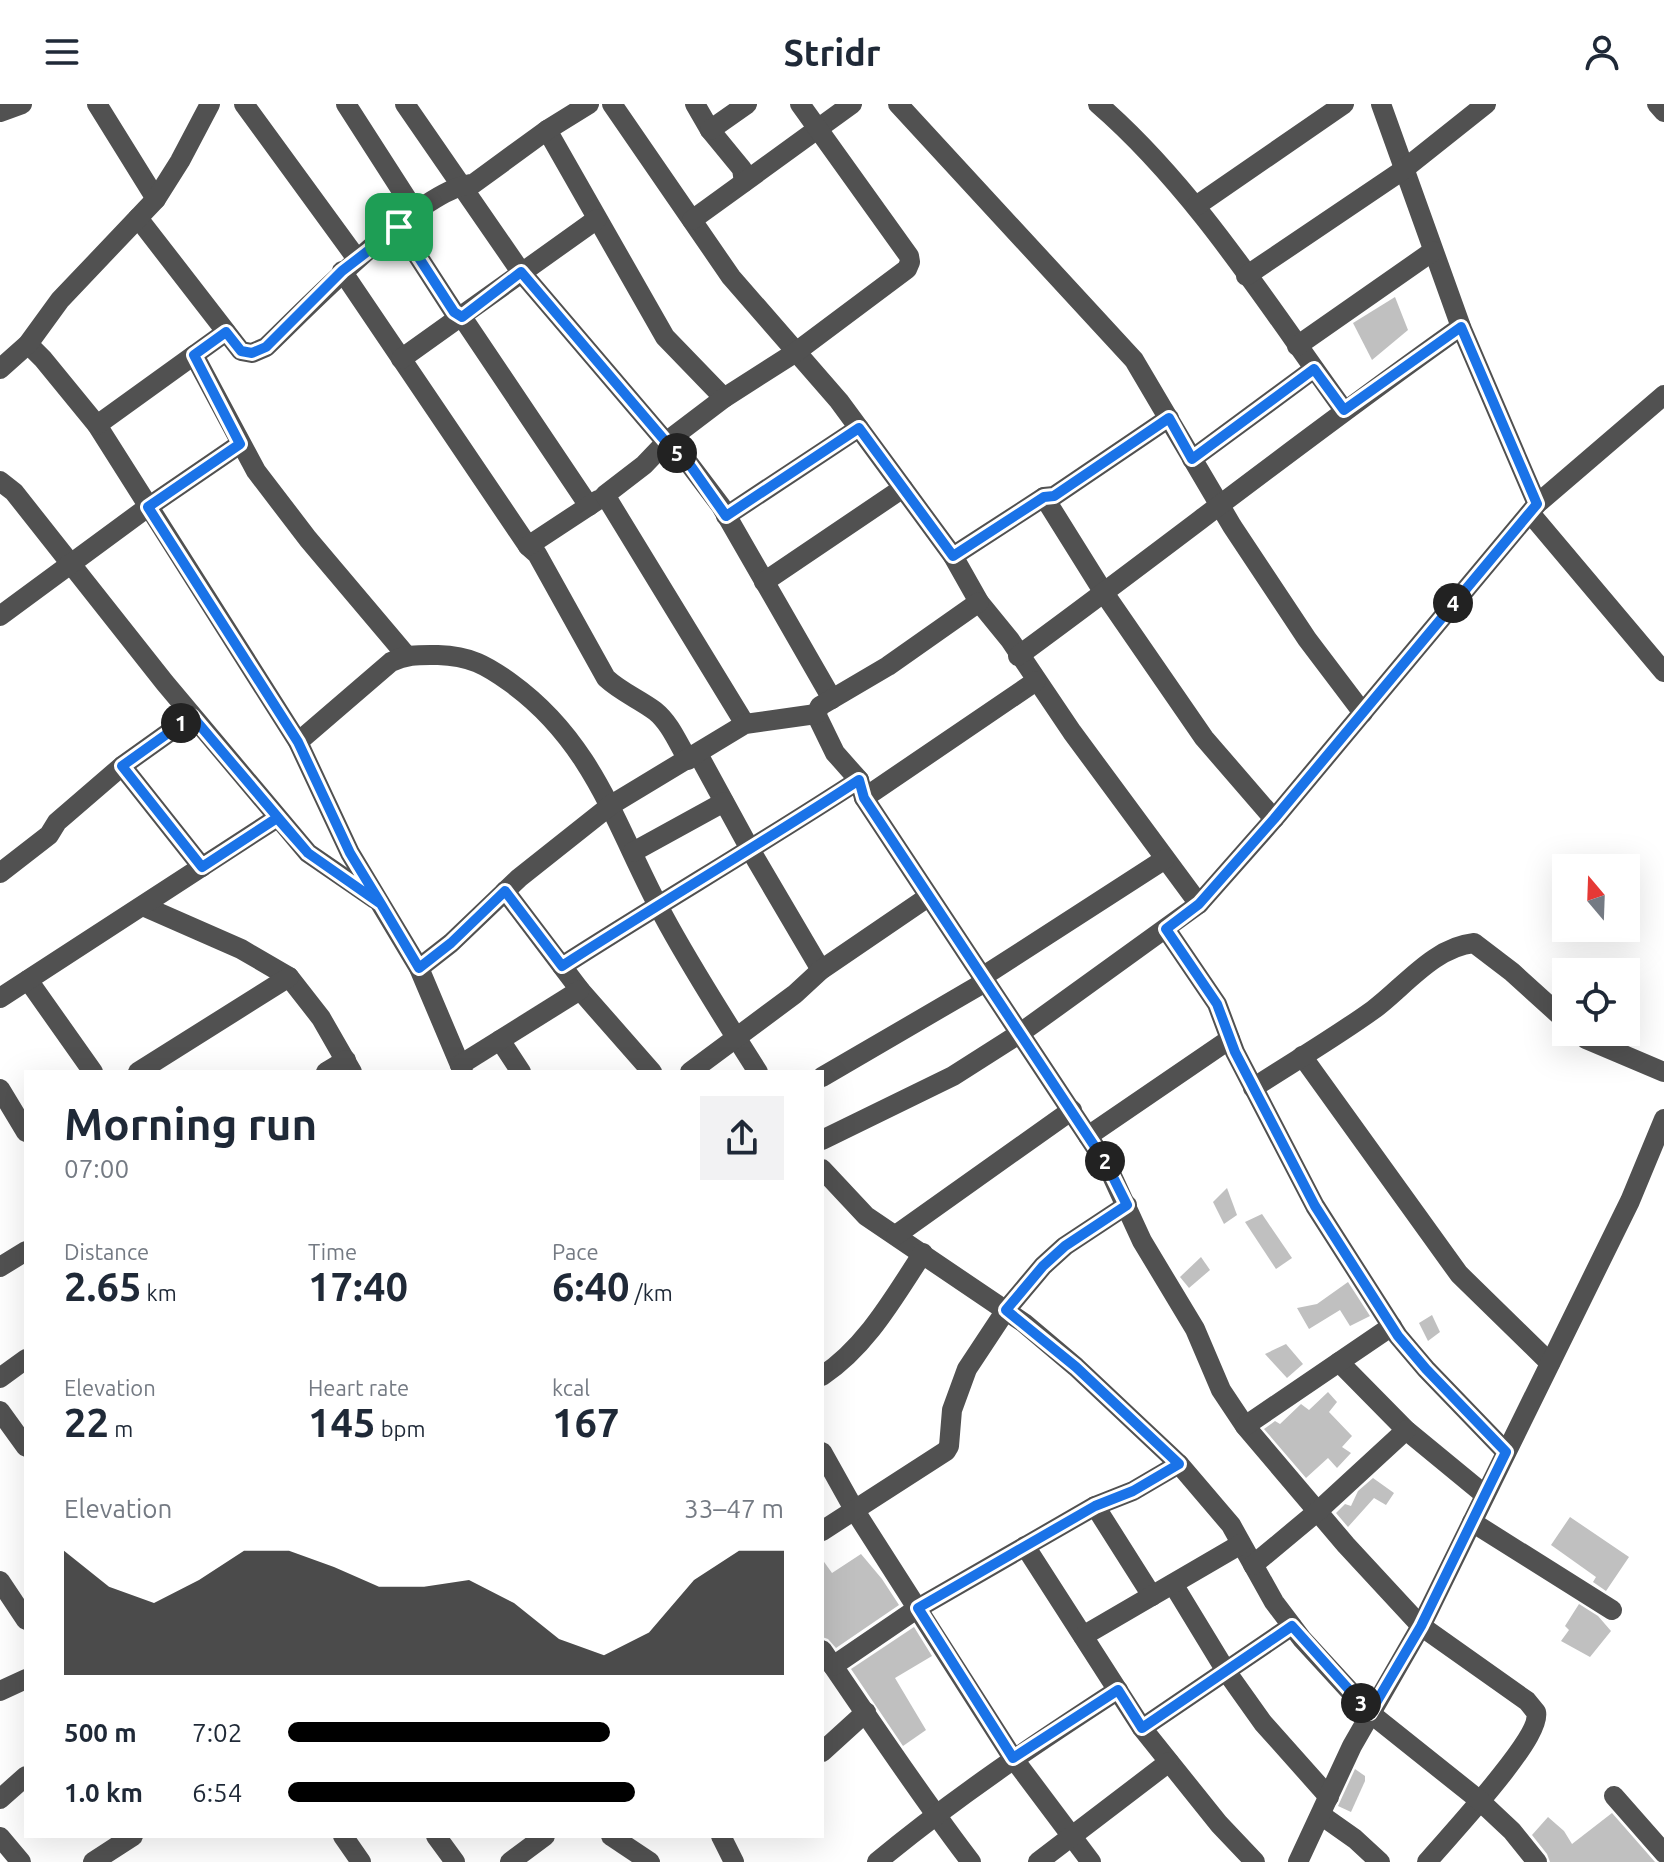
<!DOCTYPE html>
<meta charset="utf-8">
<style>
:root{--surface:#fff;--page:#f2f2f3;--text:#1f2937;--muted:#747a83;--accent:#000}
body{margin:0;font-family:Ubuntu,sans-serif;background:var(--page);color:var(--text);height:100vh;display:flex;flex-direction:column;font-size:30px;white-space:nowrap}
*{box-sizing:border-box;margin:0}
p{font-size:26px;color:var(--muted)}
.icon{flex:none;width:44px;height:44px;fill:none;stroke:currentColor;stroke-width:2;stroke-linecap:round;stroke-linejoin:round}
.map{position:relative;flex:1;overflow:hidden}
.side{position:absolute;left:24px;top:966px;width:800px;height:768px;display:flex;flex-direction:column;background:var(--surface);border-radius:0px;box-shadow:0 8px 32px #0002}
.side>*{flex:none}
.needle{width:52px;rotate:341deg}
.controls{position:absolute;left:1552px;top:750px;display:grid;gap:16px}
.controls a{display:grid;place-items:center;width:88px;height:88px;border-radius:0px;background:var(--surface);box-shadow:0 8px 32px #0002;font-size:40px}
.pin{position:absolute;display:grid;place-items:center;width:68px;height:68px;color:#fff;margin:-34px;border-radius:16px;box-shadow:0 4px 12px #0006}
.km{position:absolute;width:40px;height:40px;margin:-20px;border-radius:50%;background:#222;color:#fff;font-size:22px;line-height:40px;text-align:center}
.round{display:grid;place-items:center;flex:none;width:84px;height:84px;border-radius:0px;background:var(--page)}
.headline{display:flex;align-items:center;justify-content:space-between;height:136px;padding:0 40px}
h1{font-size:44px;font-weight:600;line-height:60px}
.figures{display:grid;grid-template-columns:repeat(3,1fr);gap:12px;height:136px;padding:8px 40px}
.figures div{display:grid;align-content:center}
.figures b{font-size:40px;font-weight:600}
.figures small{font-size:22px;font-weight:400}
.figures p{font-size:22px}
.chart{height:224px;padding:16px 40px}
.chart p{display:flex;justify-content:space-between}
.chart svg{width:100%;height:144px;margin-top:8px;fill:var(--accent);opacity:.7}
ul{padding:0 40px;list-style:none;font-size:26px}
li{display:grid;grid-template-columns:128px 96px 1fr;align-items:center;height:60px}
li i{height:20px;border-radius:10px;background:var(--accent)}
header{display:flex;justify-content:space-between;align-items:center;height:104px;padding:0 40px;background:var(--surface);font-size:36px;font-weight:600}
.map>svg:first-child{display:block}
</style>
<header><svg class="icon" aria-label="menu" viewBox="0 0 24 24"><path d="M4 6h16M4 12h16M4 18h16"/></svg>Stridr<svg class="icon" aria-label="person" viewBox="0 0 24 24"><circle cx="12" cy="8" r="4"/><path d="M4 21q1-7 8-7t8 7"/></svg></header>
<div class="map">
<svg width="1664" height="1758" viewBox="0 0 1664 1758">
<rect width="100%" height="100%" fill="#fff"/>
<g fill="#c0c0c0">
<path d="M1395,193l13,33 -36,30 -19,-37z"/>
<path d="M1227,1084l10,27 -13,9 -11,-22z"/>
<path d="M1262,1110l30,44 -16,11 -31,-47z"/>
<path d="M1201,1153l9,13 -21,18 -9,-11z"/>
<path d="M1348,1178l22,34 -20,10 -10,-16 -31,19 -12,-21 20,-4z"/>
<path d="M1432,1211l8,17 -12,9 -9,-18z"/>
<path d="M1286,1240l17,20 -16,14 -22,-24z"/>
<path d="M1328,1288l9,10 -8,10 23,24 -10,11 9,6 -14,15 -9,-10 -22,20 -42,-49 11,-8 5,3 21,-20 8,6z"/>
<path d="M1373,1374l21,15 -8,12 -12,-7 -26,29 -12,-14 9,-9 6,2 7,-15z"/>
<path d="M1570,1413l59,40 -23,34 -13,-9 3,-5 -45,-32z"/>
<path d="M861,1450l21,25 17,26 -63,43 -8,-9 -6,-2v-78l10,14z"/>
<path d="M1579,1500l19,12 13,15 -21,26 -29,-16 8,-11 -4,-4z"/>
<path d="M914,1523l18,29 -37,22 31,52 -23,16 -52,-77z"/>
<path d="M1355,1665l10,7v5l-14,31 -13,-6z"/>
<path d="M1612,1709l43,49h-105l-3,-8 -15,-19 16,-18 16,14 8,13z"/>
</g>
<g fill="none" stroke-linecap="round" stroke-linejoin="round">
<g stroke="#515151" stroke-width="20">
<path d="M97,0l59,95"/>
<path d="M244,0l113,155"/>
<path d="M346,0l70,109"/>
<path d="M405,0l116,168 145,170 24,23 31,41 111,193"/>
<path d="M612,0l119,173 108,124 64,87 50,68 26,46 31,38 62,92 127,172"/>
<path d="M695,0l15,26 32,39 2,13"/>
<path d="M898,0l236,256 98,166 75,113 56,74"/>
<path d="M1098,0c97,84 171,203 246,306"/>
<path d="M1381,0l80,223 76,177"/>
<path d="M1657,0l7,8"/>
<path d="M0,8l22,-8"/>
<path d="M547,26l118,207 59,61"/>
<path d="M710,26l37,-26"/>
<path d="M1196,102l148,-102"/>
<path d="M138,114l103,133 11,2 14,-6c39,-37 157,-161 207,-163l74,-54 42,-26"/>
<path d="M692,116l160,-116"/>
<path d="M399,123l55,85 8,5 127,189"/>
<path d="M342,167l186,275 9,8 69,124c15,14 33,21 49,33 15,12 23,32 33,49"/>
<path d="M1246,172l157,-106 83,-66"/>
<path d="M28,240l15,15 54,66 201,317 52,111 69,115 44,104"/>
<path d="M1297,242l136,-95"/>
<path d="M194,251l62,116 52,68 98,116"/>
<path d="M401,255l196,-140"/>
<path d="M0,265l28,-25 32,-44 96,-101 24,-38 30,-57"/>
<path d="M97,321l129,-93"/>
<path d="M1192,355l122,-90"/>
<path d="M0,377l14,11 151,191 143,170 67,46"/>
<path d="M1044,393l60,96 100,145 70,81"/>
<path d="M1530,409l134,159"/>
<path d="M726,412l133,-88"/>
<path d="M528,442l70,-46"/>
<path d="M953,452l91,-59 10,-1 115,-78"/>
<path d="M764,478l139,-94"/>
<path d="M0,512l148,-109 92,-63"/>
<path d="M1018,552c149,-109 293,-223 443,-329"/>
<path d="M816,610l19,39 24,27 5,18 243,367 35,76 53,88 26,61 24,36 101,119 75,81 106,75 9,11c7,25 -89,126 -109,150"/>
<path d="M745,620l-140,-229 39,-30 22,-23 58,-44 72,-46 111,-83 3,-7 -1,-6 -109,-152"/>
<path d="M298,638l93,-80c16,-8 29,-7 47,-7 32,1 48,10 73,28 84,61 105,145 152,232 29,54 62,105 95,157"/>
<path d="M698,650l53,97 70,119"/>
<path d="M122,662l80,101"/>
<path d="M864,694l172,-117"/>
<path d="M633,748l91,-50"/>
<path d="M0,769l49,-38 8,-13 65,-56 70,-50"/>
<path d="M505,787l75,99 72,82"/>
<path d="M143,802l98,43 48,28 32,41 31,54"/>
<path d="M1166,825l51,75 18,48 80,154 83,130 28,33 80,83"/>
<path d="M562,862c98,-63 199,-122 297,-186"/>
<path d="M419,864l32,-25 68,-65 92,-73 134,-81 71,-10 4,-8 68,-40 91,-64"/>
<path d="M982,873l183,-118"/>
<path d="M28,876l65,92"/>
<path d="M0,894l277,-180"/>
<path d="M1578,928l8,7 78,33"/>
<path d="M500,936l21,32"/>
<path d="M1302,952l157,218 91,89"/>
<path d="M460,961l120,-75"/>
<path d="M138,968l151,-95"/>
<path d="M326,968l20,-12"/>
<path d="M690,968l105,-78 26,-24 107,-73"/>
<path d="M822,973l163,-95"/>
<path d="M1253,984c40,-26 81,-50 120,-78 31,-23 61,-63 101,-67l38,29 54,49"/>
<path d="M0,985l26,43"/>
<path d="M1088,1032l142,-97"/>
<path d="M822,1036l131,-64 66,-42 180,-130 75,-85 263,-315 127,-109"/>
<path d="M822,1065l44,47 158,107 52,44 103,97 52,61 43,77 28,37 68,74 109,87 33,31 25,31"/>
<path d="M896,1131l176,-125"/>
<path d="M0,1163l26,-16"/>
<path d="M1339,1258l67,68 79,65"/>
<path d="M822,1272c45,-30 72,-79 101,-123"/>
<path d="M0,1274l26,-19"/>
<path d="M0,1307l26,36"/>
<path d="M1245,1322l147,-100"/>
<path d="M822,1348l33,59 158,247 78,104"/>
<path d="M1095,1402l57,90"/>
<path d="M1472,1418l140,88"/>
<path d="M822,1427l124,-80 3,-5 3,-36 15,-41 39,-59 37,-44 22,-20 62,-41"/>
<path d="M1025,1442l117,182 77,96 36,38"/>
<path d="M1253,1461l65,-54 88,-81"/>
<path d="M0,1477l26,39"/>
<path d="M1173,1480l53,87 37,52 66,74"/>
<path d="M1083,1532l158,-92"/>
<path d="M822,1546c49,71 96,143 149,212"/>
<path d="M833,1562l85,-58 177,-102 38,-15 46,-27"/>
<path d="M0,1587l26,-12"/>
<path d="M1142,1624l150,-102"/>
<path d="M822,1648l44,-40"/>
<path d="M1614,1692l50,57"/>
<path d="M0,1695l26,-23"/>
<path d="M1321,1711l34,24 25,23"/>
<path d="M343,1732l18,26"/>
<path d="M436,1732l19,26"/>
<path d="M611,1732l39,26"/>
<path d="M721,1732l13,26"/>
<path d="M0,1733l21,25"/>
<path d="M93,1758l40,-26"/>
<path d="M510,1758l35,-26"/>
<path d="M877,1758c77,-64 158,-118 241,-172"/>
<path d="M1038,1758l131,-100"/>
<path d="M1298,1758l54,-116 69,-120 209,-425 34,-82"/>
</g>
</g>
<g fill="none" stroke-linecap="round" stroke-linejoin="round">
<defs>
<path id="route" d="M399,123l-57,44 -76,76 -14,6 -11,-2 -15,-19 -32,23 46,89 -92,63 150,235 52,111 31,51 -73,-51 -31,-35 -75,49 -80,-101 70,-50 116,137 73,51 38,64 32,-25 54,-52 57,75c98,-63 199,-122 297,-186l5,18 243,367 20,40 -62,41 -22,20 -37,44 70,57 103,97 -46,27 -38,15 -177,102 95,150 105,-68 24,38 150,-102 78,87 51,-87 85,-174 -80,-83 -28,-33 -83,-130 -80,-154 -18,-48 -51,-75 33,-25 75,-85 263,-315 -76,-177 -117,83 -30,-41 -122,90 -23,-41 -115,78 -10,1 -91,59 -94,-128 -133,88 -36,-51 -24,-23 -145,-170 -59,45 -8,-5 -55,-85"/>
</defs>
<use href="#route" stroke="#fff" stroke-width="16"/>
<use href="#route" stroke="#1a73e8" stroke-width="10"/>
</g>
</svg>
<div class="controls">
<a><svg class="needle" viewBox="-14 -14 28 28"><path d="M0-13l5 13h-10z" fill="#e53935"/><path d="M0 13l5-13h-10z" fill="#747a83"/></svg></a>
<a><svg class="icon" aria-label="locate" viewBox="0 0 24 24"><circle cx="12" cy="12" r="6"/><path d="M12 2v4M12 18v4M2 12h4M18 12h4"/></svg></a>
</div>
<div class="pin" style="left:399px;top:123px;background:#1e9e55"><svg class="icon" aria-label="arrive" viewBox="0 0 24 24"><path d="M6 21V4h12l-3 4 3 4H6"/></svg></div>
<b class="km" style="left:181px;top:619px">1</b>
<b class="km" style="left:1105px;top:1057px">2</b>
<b class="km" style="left:1361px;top:1599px">3</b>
<b class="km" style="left:1453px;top:499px">4</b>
<b class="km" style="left:677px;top:349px">5</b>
<section class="side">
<div class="headline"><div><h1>Morning run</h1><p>07:00</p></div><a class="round"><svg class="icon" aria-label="share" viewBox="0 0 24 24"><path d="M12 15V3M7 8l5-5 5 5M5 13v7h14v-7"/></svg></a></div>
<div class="figures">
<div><p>Distance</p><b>2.65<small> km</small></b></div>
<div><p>Time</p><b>17:40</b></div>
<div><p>Pace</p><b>6:40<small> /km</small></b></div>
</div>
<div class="figures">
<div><p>Elevation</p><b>22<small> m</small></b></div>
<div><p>Heart rate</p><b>145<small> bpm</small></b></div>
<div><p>kcal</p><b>167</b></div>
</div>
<div class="chart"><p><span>Elevation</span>33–47 m</p>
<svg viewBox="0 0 160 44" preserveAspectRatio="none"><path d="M0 44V6L10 17L20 22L30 15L40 6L50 6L60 11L70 17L80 17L90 15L100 22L110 33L120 38L130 31L140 15L150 6L160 6V44z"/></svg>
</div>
<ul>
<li><b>500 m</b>7:02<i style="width:65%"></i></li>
<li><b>1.0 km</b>6:54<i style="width:70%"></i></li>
</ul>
</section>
</div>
